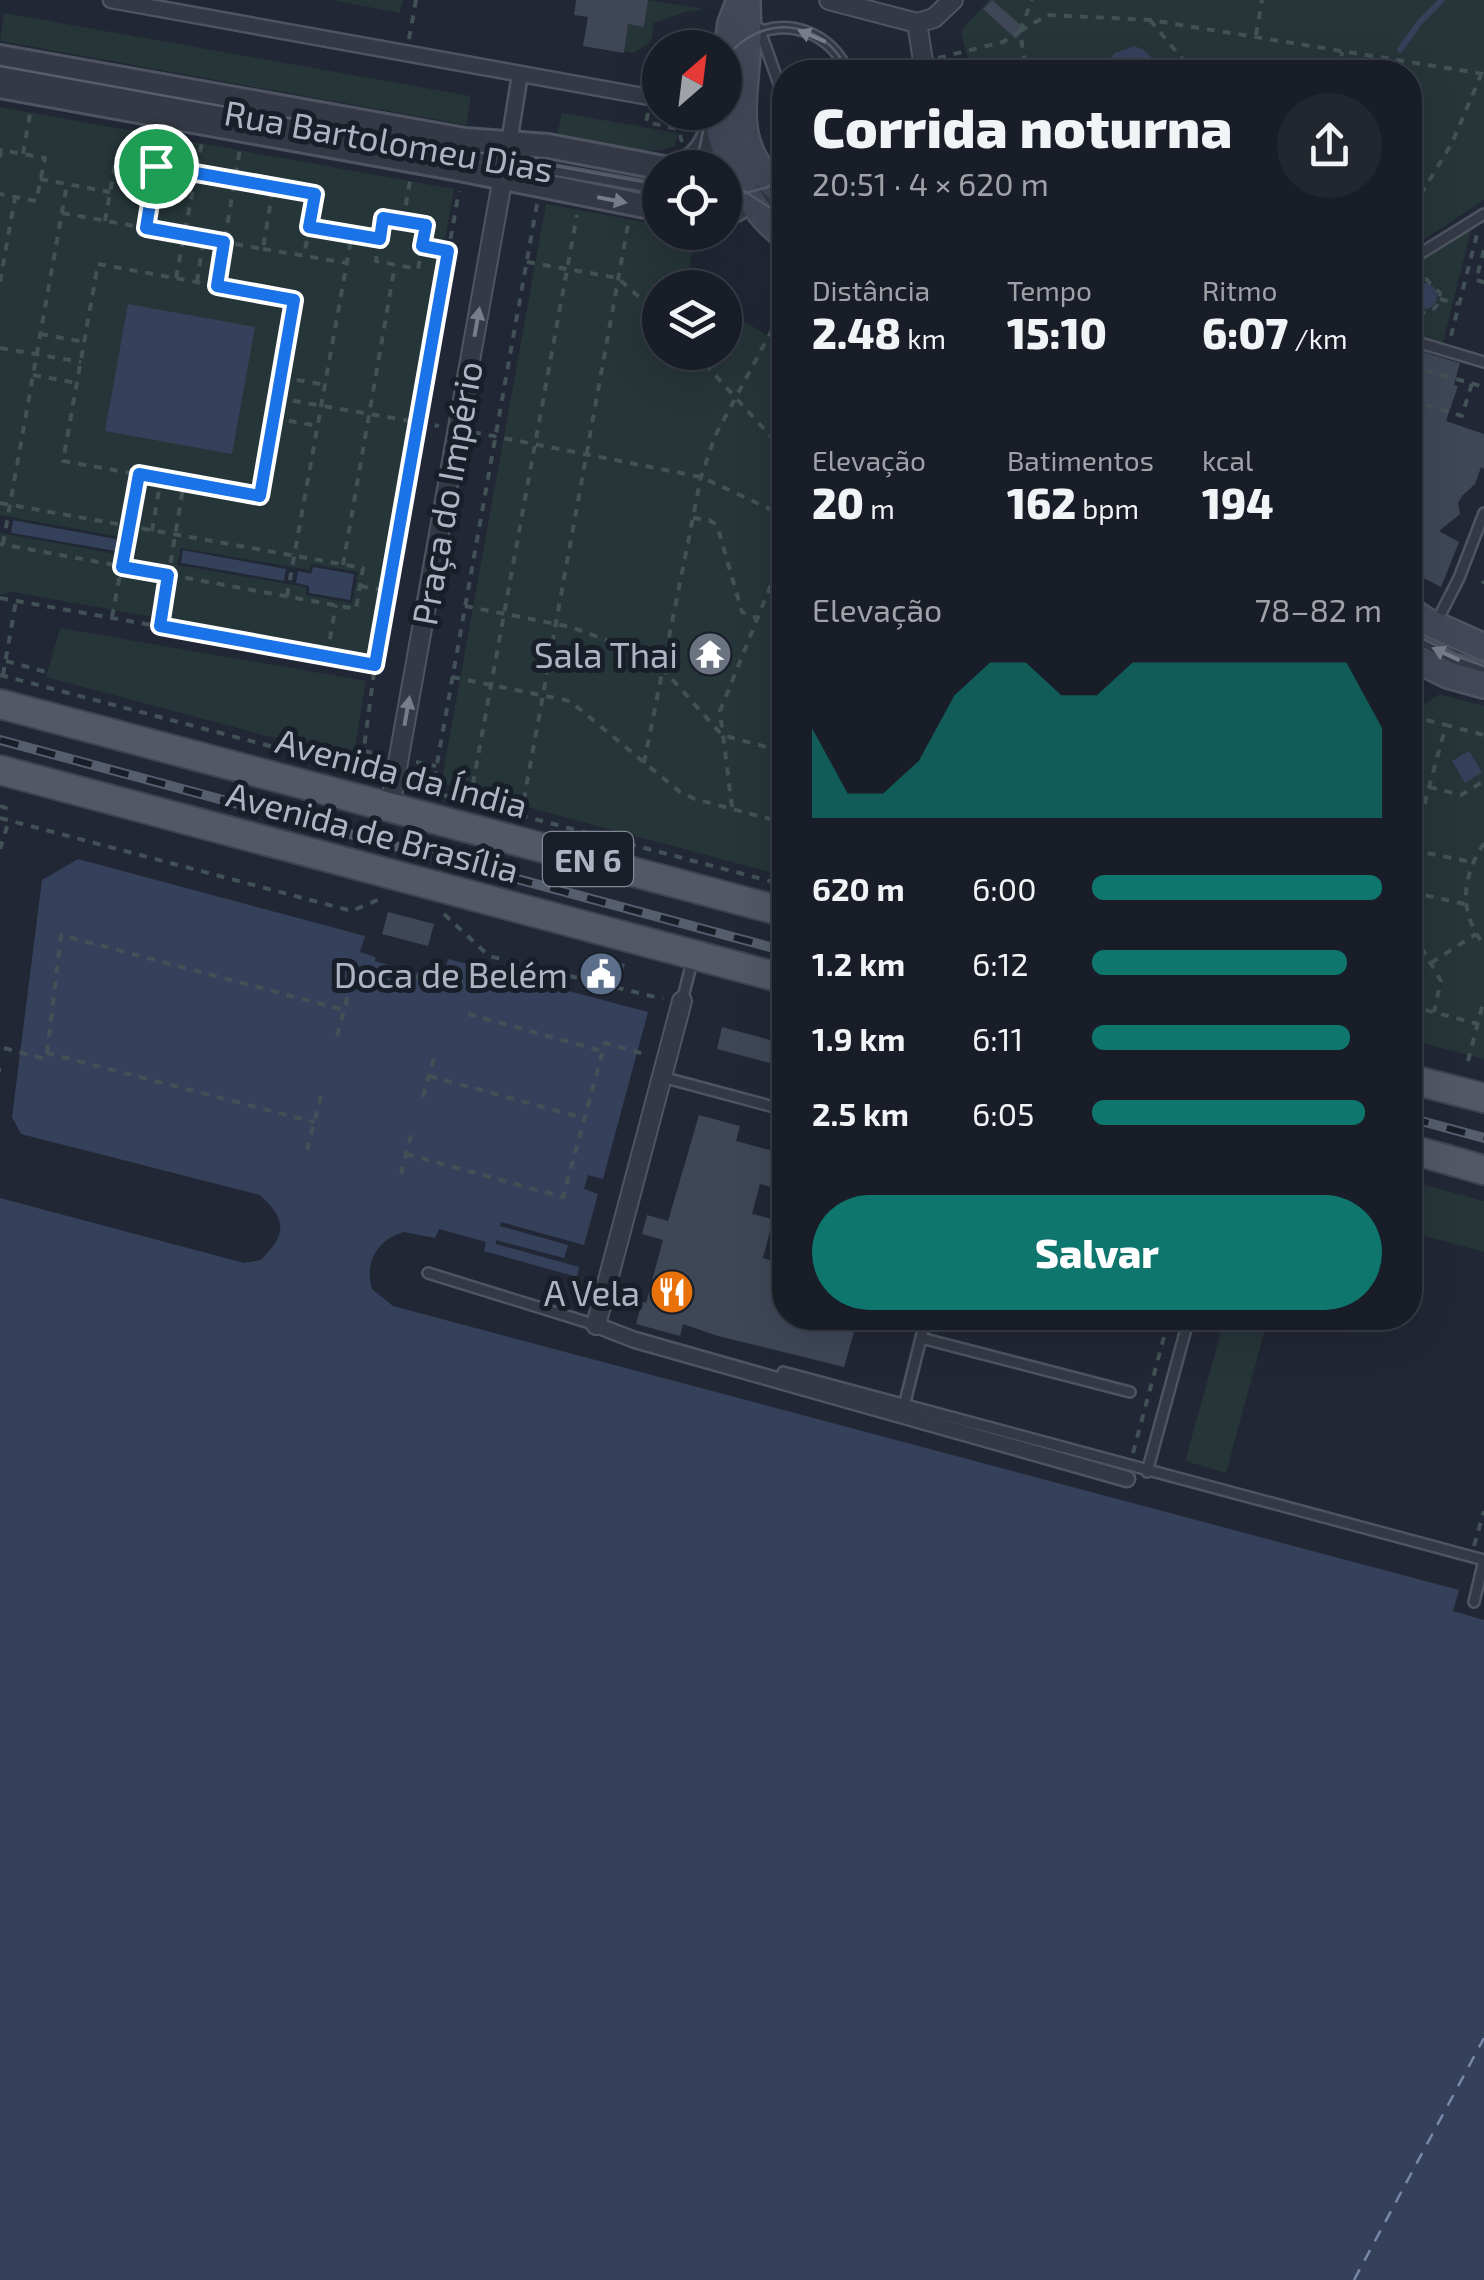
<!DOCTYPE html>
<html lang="pt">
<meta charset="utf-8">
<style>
:root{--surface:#191d27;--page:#22262f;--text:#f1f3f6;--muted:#9fa2a7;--line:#373b44;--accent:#0f766e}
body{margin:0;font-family:"Exo 2",sans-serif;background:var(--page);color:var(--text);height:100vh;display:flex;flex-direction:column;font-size:38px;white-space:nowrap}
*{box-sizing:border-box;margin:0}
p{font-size:32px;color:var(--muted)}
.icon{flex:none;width:55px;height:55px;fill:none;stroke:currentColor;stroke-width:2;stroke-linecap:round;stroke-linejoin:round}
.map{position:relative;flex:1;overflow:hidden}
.details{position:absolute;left:772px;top:60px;width:650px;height:1270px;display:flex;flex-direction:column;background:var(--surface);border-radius:40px;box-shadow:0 10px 40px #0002,0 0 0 2px var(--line)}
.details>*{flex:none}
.needle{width:65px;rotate:28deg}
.fabs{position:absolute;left:642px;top:30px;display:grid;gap:20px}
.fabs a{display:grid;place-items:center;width:100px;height:100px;border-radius:50%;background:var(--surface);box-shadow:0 10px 40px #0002,0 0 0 2px var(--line);font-size:50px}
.pin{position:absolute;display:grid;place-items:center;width:85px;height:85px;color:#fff;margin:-42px;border:5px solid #fff;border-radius:50%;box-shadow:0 2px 10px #0007}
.round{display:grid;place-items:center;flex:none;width:105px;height:105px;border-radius:52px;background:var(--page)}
.headline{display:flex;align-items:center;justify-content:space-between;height:170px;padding:0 40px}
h1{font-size:55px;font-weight:800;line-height:75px}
.stats{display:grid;grid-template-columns:repeat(3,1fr);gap:15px;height:170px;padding:10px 40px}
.stats div{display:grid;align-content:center}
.stats b{font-size:42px;font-weight:800}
.stats small{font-size:28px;font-weight:400}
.stats p{font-size:28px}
.chart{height:280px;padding:20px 40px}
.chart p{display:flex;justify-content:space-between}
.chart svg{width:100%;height:180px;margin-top:10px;fill:var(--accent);opacity:.7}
.button{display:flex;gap:20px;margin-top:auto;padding:20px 40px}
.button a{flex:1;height:115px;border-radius:60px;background:var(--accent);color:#fff;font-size:40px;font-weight:800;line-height:115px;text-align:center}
ul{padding:0 40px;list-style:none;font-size:32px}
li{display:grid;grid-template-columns:160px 120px 1fr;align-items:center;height:75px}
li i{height:25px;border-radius:12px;background:var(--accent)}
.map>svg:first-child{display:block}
</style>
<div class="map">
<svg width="1484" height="2280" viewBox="0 0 1484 2280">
<rect width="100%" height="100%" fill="#212734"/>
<g fill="#263538">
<path d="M331,0h72l-3,13z"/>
<path d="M648,0l57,9 -20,3 -31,11 -3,19 -18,11 -9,-2 4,-27 16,2z"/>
<path d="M989,0h495v200l-74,49v-177h-445l3,-11 -7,-31z"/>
<path d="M4,13l467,83 -5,29 -466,-84z"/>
<path d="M0,107l454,82 -83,467 -358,-64 -13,3z"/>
<path d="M562,113l116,20 -3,13c-28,13 -86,-6 -118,-12z"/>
<path d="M546,204l114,21v7l37,1 -8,32 10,22 -39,1v64h65v-44l60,40v528l-344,-92z"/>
<path d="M1471,230l-29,116 -30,-9 -2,-71z"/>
<path d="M60,628l306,53 -13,78 -307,-82z"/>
<path d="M1440,694l44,12v353l-74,-19v-311l5,-19z"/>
<path d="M1410,1181l74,20v51l-74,-20z"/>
<path d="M1225,1318h43l-42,155 -41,-12z"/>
</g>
<g fill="#35415b">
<path d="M1134,46l10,4 22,22h-66l15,-19z"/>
<circle cx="1424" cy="296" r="13"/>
<path d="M128,304l127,23 -23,127 -127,-23z"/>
<path d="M0,518l117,21 -2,12 -115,-20z"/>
<path d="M182,550l129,23 2,-7 42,8 -5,27 -42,-8 1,-7 -129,-23z"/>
<path d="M1469,751l13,21 -17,11 -13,-22z"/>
<path d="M78,859l287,77 -5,16 15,5v4l67,19 6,-21 200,53 -45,167 -15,-4 -4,14 14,5 -14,51 -83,-23 -1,4 68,19 -4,13 -68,-18v4l83,23 -2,10 -93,-26 2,-9 -47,-13 -4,9 -31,-6c-26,7 -40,30 -32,57l21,17 1066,284 -6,21 31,9v660h-1484v-1082l244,65 17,-3c25,-26 27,-39 -1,-65l-239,-61 -9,-17 30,-237z"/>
</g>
<g fill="#212734" fill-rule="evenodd">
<path d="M0,515l120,22 -3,17 -117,-21zM13,520l103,19 -1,12 -104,-18z"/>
<path d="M181,548l128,22 2,-6 47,8 -6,31 -46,-8v-8l-129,-22zM183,550l103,19 -2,12 -103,-18zM313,567l41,7 -4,26 -41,-7v-7l-13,-3 2,-12 13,3z"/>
</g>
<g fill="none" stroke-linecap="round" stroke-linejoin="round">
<g stroke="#35415b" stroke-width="6">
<path d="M1400,50l19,-27 23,-23"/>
<path d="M1385,72l3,-4"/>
</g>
<path stroke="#7888a9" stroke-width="2.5" stroke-dasharray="12 10" stroke-linecap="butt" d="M1354,2280l130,-242"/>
</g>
<g fill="#3f4757">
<path d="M576,0h72l-4,27 -16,-3 -4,29 -41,-7 5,-29 -14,-2z"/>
<path d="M992,0l33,29 -9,10 -33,-30z"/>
<path d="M1410,348l50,15 -6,22 4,1 -12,35 38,13v35l-3,-2 -6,17 -13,12 -4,7 2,11 -21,17 20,11 -18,45 -31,-16z"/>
<path d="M388,912l46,12 -6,22 -46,-12z"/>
<path d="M591,954l34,10 -6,22 -34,-9z"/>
<path d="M722,1027l63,17v23l-68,-18z"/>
<path d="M699,1115l41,11 -4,15 49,13v37l-25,-7 -8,30 21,5 -10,39 22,6v54h73l-14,49 -126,-31 -35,-12 -3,12 -44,-12 6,-22 4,1 17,-63 -21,-6 5,-19 21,6z"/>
</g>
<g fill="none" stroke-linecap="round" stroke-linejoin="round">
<defs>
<g id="service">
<path d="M759,28l26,73"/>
<path d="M752,35c39,-18 79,-1 96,37"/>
<path d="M0,71l660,118"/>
<path d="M1410,260l74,-46"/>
<path d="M1410,340l74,22"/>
<path d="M1435,625l24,-47 25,-65"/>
<path d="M1410,635l44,24 30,10"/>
<path d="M682,1001l11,-43"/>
<path d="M662,1077l123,33"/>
<path d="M428,1273l168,52"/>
<path d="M921,1338l209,54"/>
<path d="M783,1372l701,188 -10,42"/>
<path d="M904,1406l22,-88"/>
<path d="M1147,1472l42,-154"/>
</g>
<g id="pedestrian">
<path d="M111,0l549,99"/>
<path d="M509,143l11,-69"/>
<path d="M596,1325l39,15 492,139"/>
</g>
<g id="minor">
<path d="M829,0l88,23 17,-5 19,-18"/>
<path d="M917,23l6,38 -5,11"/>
<path d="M390,807l119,-664"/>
<path d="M596,1325l86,-324"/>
</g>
<g id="tertiary">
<path d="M0,57l465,83 83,6 116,22"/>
<path d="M0,86l459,83 201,40"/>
<path d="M669,168c31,-2 41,-29 48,-56"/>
<path d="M725,183l60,20"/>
<path d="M725,215l13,-7 15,-27"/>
</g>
<g id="secondary">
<path d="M747,0c0,13 1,26 1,39 -3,66 -21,108 37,156"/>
<path d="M725,64l6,-41 9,-23"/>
<path d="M717,112c4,42 33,100 68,124"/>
<path d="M1410,610l16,11 58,26"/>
<path d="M1410,656l38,19 36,10"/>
</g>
<g id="primary">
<path d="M0,704l785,208"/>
<path d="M0,770l785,209"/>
<path d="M1410,1079l74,19"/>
<path d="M1410,1149l74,21"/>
</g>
</defs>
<use href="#service" stroke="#4e5460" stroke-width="14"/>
<use href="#pedestrian" stroke="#4e5460" stroke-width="19"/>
<use href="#minor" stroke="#4e5460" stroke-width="22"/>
<use href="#tertiary" stroke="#4e5460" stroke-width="28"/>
<use href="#secondary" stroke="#4e5460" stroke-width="30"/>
<use href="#primary" stroke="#3d434f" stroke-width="32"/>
<g stroke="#425155" stroke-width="4" stroke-dasharray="8 8" stroke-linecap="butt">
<path d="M1150,20l43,52"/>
<path d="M1020,31l28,-16 102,5 334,54"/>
<path d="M1020,31l12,-31"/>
<path d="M1256,35l6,-35"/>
<path d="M409,39l7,-39"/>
<path d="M938,58l65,-16 17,-11 5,32 7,9"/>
<path d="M1340,72l2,-20"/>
<path d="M653,84l3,-15"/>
<path d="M648,113l-2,9 32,7 4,13"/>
<path d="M23,154l7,-40"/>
<path d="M0,157l1,-7 44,8 -9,43 -36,-7"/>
<path d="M157,166l158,28 -11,62"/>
<path d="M40,179l70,13"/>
<path d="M537,204l-105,588 353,93"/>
<path d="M1410,206l8,-7 34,-56 29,-68"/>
<path d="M62,213l201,36 10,-62"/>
<path d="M383,217l43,8 -8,44 -42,-8z"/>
<path d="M105,221l11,-63 41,8 -11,60"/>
<path d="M403,221l7,-40"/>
<path d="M310,227l69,12"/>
<path d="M422,246l25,5"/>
<path d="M263,249l84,14"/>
<path d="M1484,250l-8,30 7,2 1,-4"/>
<path d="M527,262l91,16 42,38"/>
<path d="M98,264l197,36 -35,196 -197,-35z"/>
<path d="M176,278l26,-136"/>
<path d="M0,282l15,-84"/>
<path d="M197,282l7,-44"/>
<path d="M1410,285l16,-6 14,14c0,13 -7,20 -20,20l-10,-6"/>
<path d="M217,286l23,-137"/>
<path d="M1440,299l19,5"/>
<path d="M40,334l45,8"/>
<path d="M1451,336l26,-102"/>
<path d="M0,348l81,14"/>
<path d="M694,352l91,100"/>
<path d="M1410,366l74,21"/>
<path d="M33,375l44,8"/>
<path d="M281,377l44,8"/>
<path d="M277,398l162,28"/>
<path d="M1410,400l52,16 10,-33"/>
<path d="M273,418l45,8"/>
<path d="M473,432l228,45 84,39"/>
<path d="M0,503l363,65 -7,41 -356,-65"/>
<path d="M693,518l16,2 8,5 25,87 17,7"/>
<path d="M152,531l9,-53"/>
<path d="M3,544l64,-360"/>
<path d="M343,565l52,-300"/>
<path d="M1483,584l1,-3"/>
<path d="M360,586l28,5"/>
<path d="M287,596l65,-362"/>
<path d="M0,598l375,67"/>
<path d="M465,606l106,21 75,28 17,14 59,66 63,17"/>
<path d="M112,617l27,-143"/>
<path d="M160,626l24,-144"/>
<path d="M378,650l10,1"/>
<path d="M327,655l9,-50"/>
<path d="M6,661l40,11"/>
<path d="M0,675l361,95 14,-105 84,-474"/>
<path d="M3,675l13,-74"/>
<path d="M452,677l118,24 110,91 15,7 90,24"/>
<path d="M1411,716l35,9"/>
<path d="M364,751l19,4"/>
<path d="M416,762l20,4"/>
<path d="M644,763l57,-286 14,-41 64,-119"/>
<path d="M1429,787l32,8 23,-14"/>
<path d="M470,800l107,-585"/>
<path d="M0,806l9,3"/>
<path d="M732,807l-12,-96 65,-161"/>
<path d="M521,816l107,-591"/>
<path d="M0,818l352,93 30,-13"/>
<path d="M1484,843c-22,34 -26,68 0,102"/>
<path d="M0,849l9,-29"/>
<path d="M1412,850l34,-125 38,10"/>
<path d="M1412,850l59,12"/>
<path d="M1410,892l55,12"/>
<path d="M444,914l45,42 174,43"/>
<path d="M1410,938l7,2 24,41 -7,31"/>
<path d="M1431,963l45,-29"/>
<path d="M381,968l61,16"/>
<path d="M1410,1006l68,18"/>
<path d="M468,1014l134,37"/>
<path d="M337,1036l13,-48"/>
<path d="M4,1048l41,11 2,-6 267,69"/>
<path d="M47,1053l14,-118 283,75"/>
<path d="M1468,1061l16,-62"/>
<path d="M0,1070h1"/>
<path d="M429,1076l155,42"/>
<path d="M423,1097l11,-39"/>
<path d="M307,1150l15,-58"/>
<path d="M406,1154l157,43 42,-154 43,12"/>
<path d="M401,1174l10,-39"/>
<path d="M1133,1453l36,-135"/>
<path d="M1474,1546l10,-35"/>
</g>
<use href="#service" stroke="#343945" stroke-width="9"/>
<use href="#pedestrian" stroke="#343945" stroke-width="14"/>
<use href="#minor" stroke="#343945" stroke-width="18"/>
<use href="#tertiary" stroke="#343945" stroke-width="22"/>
<use href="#secondary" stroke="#424858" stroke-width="25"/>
<use href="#primary" stroke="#525865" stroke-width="28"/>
<g stroke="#565d6c" stroke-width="2.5">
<path d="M725,59c35,-47 100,-41 123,13"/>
<path d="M0,66l660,119"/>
<path d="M689,168l10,-18 8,-38"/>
<path d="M725,174l16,15 44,28"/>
<path d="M725,198l40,-10 20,-9"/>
<path d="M1410,632l46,24 28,10"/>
</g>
<defs>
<g id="rail">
<path d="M0,740l785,211"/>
<path d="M1410,1118l74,20"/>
</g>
</defs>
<use href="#rail" stroke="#565d6c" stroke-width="10"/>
<use href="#rail" stroke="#191f29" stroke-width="6" stroke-dasharray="19" stroke-linecap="butt"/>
</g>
<defs><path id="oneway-solid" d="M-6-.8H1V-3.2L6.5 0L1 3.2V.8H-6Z" transform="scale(2.5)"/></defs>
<g fill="#777d8a">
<use href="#oneway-solid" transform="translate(812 36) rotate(-157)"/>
<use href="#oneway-solid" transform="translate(612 200) rotate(11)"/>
<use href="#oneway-solid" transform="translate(477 322) rotate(-80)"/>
<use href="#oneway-solid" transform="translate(1446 654) rotate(-155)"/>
<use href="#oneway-solid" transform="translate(407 711) rotate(-80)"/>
</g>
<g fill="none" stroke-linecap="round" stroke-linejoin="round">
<defs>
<path id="route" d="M156,166l159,28 -6,33 71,12 3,-21 43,7 -4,21 26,5 -73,414 -215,-39 8,-51 -46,-8 17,-93 121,22 34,-196 -77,-14 7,-44 -78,-14z"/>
</defs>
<use href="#route" stroke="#fff" stroke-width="20"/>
<use href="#route" stroke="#1a73e8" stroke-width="12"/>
</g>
<defs>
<symbol id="temple-disc" viewBox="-11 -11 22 22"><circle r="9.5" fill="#6b7280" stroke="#191f29"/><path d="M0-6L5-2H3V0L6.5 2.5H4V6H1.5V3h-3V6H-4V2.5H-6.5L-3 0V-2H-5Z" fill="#fff"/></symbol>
<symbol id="civic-disc" viewBox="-11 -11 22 22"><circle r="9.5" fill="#5c6f8a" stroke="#191f29"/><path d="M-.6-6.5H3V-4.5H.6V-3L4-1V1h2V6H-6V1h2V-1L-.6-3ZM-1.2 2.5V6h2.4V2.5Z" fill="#fff"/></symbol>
<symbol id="restaurant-disc" viewBox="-11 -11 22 22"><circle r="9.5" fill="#e8710a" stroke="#191f29"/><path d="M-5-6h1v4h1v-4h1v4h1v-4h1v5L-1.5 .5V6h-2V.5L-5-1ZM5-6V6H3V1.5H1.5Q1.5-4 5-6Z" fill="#fff"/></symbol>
</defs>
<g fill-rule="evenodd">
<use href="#temple-disc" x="685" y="629" width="50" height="50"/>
<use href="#civic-disc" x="576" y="949" width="50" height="50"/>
<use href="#restaurant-disc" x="647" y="1267" width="50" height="50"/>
</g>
<g text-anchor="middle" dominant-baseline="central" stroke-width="10" stroke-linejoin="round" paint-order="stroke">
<rect fill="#191f29" stroke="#818794" stroke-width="2.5" x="543" y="832" width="90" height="54" rx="8"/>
<g font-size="32" font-weight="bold" fill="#aeb4c2">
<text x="588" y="859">EN 6</text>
</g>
<g font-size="35" fill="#aeb4c2" stroke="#191f29">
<text transform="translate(389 140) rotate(10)">Rua Bartolomeu Dias</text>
<text transform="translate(446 493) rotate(-80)">Praça do Império</text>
<text transform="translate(402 772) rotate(15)">Avenida da Índia</text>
<text transform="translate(373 831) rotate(15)">Avenida de Brasília</text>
</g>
<g font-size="35" fill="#aeb4c2" stroke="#191f29" text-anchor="end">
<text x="678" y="654">Sala Thai</text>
<text x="568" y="974">Doca de Belém</text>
<text x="640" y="1292">A Vela</text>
</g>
</g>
</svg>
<div class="fabs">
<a><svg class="needle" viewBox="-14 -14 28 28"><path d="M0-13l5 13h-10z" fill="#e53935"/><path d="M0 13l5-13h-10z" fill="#9fa2a7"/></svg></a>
<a><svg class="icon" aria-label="locate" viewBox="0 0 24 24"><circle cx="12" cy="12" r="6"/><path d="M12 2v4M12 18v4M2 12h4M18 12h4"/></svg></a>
<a><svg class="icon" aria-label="layers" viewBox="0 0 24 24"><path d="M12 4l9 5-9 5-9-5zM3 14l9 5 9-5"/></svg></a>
</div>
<div class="pin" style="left:156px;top:166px;background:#1e9e55"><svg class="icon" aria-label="arrive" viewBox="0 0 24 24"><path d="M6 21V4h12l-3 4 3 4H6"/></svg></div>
<section class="details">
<div class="headline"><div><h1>Corrida noturna</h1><p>20:51 · 4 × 620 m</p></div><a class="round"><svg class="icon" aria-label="share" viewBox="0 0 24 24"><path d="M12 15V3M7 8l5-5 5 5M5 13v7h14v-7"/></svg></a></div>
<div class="stats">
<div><p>Distância</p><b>2.48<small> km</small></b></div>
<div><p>Tempo</p><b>15:10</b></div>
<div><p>Ritmo</p><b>6:07<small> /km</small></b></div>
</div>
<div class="stats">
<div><p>Elevação</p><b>20<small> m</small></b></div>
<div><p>Batimentos</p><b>162<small> bpm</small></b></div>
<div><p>kcal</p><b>194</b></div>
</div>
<div class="chart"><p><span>Elevação</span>78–82 m</p>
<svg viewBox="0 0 160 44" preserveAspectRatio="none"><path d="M0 44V22L10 38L20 38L30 30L40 14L50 6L60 6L70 14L80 14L90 6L100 6L110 6L120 6L130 6L140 6L150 6L160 22V44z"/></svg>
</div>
<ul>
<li><b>620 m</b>6:00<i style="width:100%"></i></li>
<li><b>1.2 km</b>6:12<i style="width:88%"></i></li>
<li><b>1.9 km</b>6:11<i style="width:89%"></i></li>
<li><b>2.5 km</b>6:05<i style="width:94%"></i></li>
</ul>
<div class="button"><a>Salvar</a></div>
</section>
</div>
